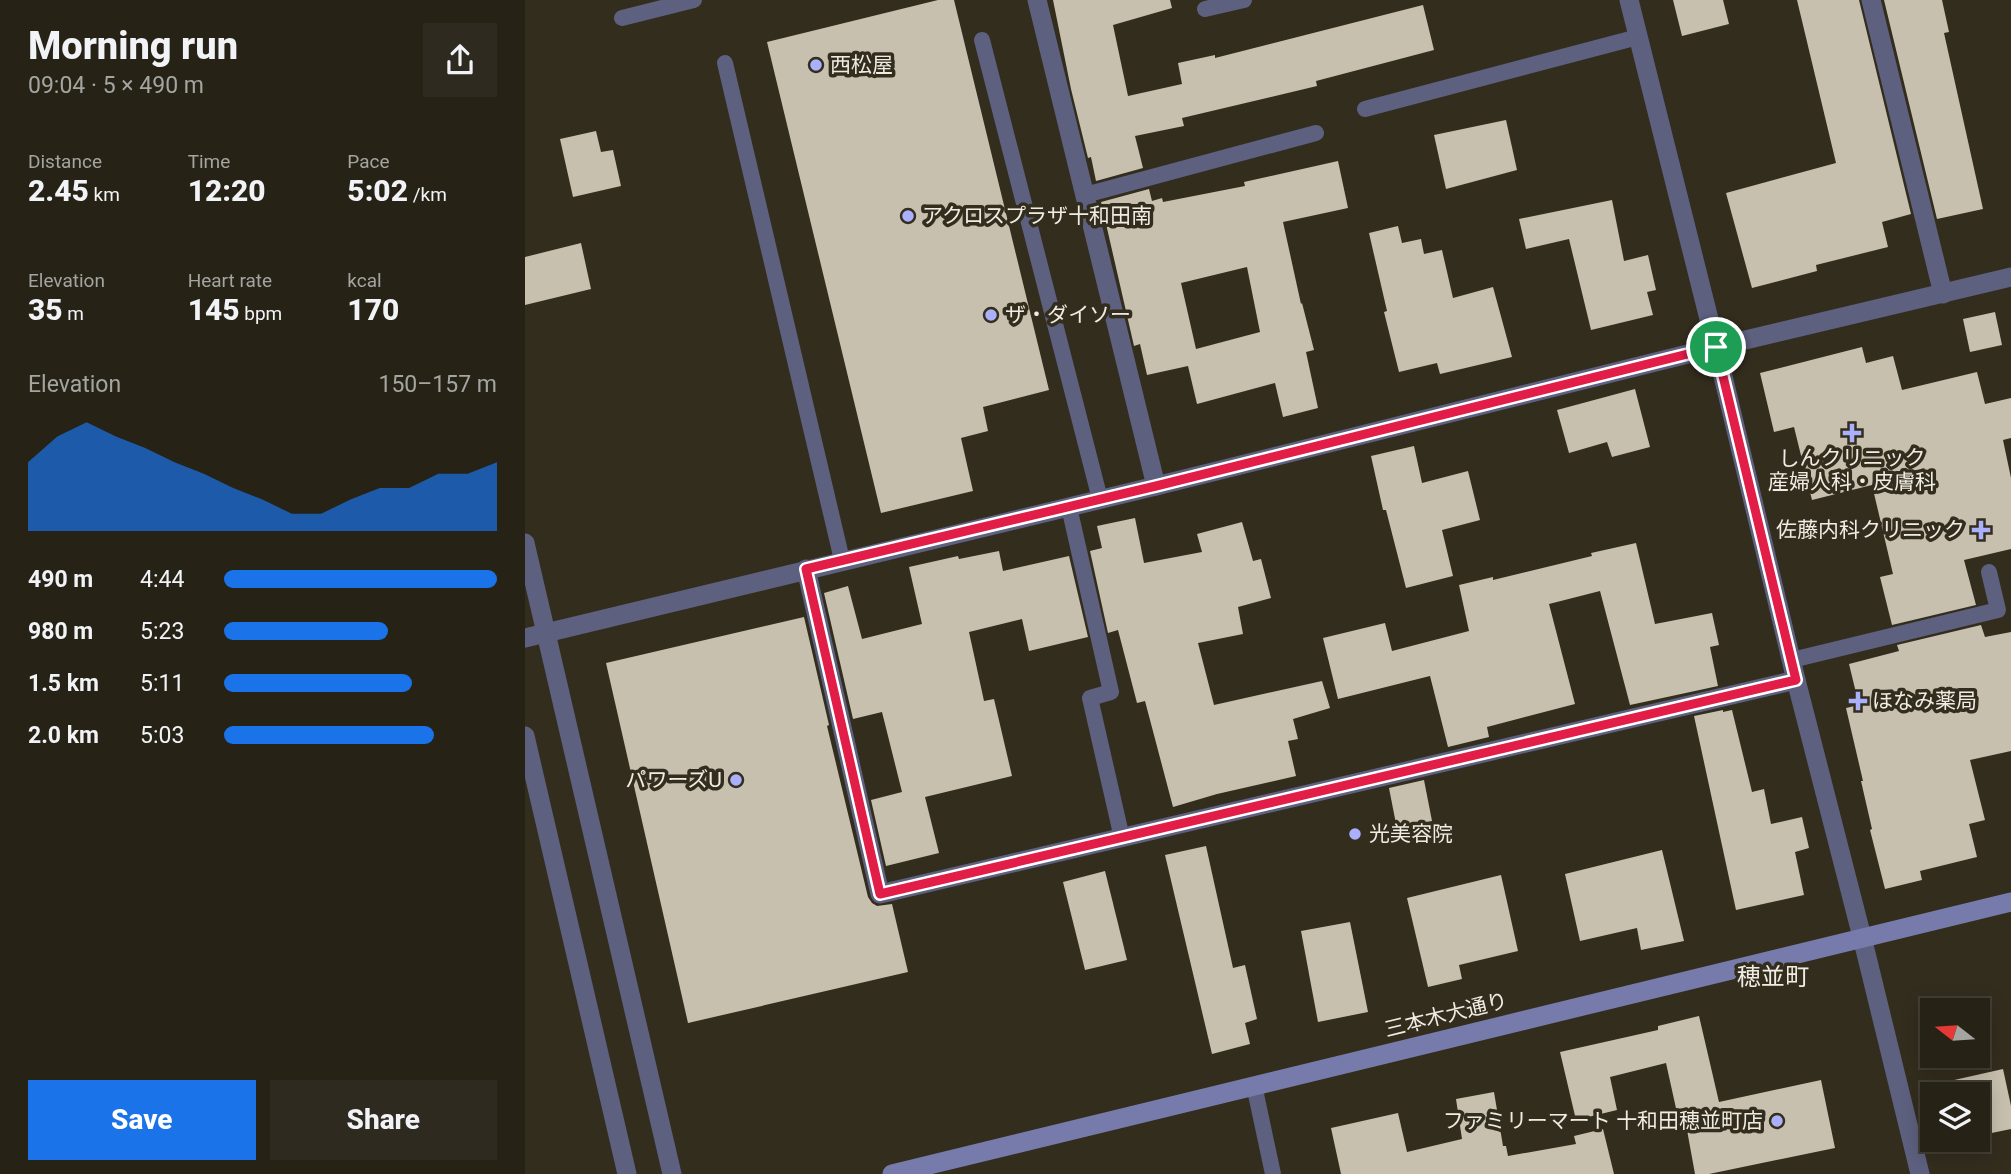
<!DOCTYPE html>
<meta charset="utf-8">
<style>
:root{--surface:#262216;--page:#2e2a1f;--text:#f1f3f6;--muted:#a4a4a1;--line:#423f35;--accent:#1a73e8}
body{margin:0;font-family:Roboto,"Noto Sans JP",sans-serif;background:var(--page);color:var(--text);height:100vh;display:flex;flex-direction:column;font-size:26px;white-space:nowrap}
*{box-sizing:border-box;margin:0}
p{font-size:23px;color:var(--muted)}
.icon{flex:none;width:38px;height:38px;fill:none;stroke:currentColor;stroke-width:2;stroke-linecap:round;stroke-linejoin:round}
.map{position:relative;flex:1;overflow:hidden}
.drawer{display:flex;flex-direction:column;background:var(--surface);width:525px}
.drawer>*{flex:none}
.needle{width:46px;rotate:287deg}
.buttons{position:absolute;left:1395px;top:998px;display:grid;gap:14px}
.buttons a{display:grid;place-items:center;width:70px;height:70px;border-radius:0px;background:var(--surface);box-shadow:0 4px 18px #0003,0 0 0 2px var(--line);font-size:35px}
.pin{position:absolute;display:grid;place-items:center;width:60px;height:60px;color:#fff;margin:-30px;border:4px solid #fff;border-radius:50%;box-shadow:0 2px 7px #0007}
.round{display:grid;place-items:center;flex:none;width:74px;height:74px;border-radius:0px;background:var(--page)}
.summary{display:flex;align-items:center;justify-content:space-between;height:119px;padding:0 28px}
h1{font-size:38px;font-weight:800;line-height:52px}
.metrics{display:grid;grid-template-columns:repeat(3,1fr);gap:10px;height:119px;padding:7px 28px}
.metrics div{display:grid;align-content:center}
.metrics b{font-size:30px;font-weight:800}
.metrics small{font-size:19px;font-weight:400}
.metrics p{font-size:19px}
.chart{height:196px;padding:14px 28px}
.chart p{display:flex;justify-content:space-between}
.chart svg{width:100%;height:126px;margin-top:7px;fill:var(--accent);opacity:.7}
.action{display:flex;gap:14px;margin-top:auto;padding:14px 28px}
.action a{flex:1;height:80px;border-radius:0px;background:var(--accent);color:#fff;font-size:28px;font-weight:800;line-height:80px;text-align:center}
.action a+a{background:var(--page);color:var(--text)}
ul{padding:0 28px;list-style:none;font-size:23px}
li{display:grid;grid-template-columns:112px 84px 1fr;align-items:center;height:52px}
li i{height:18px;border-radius:9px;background:var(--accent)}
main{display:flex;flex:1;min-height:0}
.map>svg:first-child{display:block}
</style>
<main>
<section class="drawer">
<div class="summary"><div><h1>Morning run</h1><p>09:04 · 5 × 490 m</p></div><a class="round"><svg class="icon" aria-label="share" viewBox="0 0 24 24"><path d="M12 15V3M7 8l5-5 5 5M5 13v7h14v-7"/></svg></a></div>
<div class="metrics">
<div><p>Distance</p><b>2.45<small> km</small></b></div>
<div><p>Time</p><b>12:20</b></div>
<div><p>Pace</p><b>5:02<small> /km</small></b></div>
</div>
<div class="metrics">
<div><p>Elevation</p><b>35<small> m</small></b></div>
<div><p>Heart rate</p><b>145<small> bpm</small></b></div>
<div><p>kcal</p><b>170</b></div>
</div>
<div class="chart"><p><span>Elevation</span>150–157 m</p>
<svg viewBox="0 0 160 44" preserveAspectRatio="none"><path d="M0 44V20L10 11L20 6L30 11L40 15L50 20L60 24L70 29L80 33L90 38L100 38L110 33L120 29L130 29L140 24L150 24L160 20V44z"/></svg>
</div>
<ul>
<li><b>490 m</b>4:44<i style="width:100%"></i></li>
<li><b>980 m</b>5:23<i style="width:60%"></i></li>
<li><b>1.5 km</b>5:11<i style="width:69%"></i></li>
<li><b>2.0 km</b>5:03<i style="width:77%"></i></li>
</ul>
<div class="action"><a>Save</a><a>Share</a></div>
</section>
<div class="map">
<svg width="1486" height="1174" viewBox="0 0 1486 1174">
<rect width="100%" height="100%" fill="#332d1e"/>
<g fill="#c8c0ae" fill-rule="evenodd">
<path d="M413,0h16l95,390 -66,17 5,24 -27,7 12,53 -92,22 -114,-471z"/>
<path d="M528,0h117l2,8 -59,17 15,71 54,-12 -4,-21 37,-8v3l208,-53 11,45 -118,31 1,5 -135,32 2,8 -49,10 8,32 -47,13 -5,-24 -3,1 -17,-69z"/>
<path d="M1148,0h50l6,24 -47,12z"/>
<path d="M1272,0h62l52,214 -29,8 6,25 -72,18 1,6 -65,17 -26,-95 110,-30z"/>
<path d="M1359,0h58l7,32 -5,1 39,176 -46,10z"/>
<path d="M981,120l11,50 -71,19 -12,-54z"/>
<path d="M71,131l5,21 12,-2 8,36 -48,11 -13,-58z"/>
<path d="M813,161l10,47 -65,14 18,82 1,-1 12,47 -8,2 12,56 -35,9 -8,-34 -78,21 -9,-38 -41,9 -7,-31 -6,2 -33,-144 48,-13 3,12 10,-3 1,4 82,-16 -1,-4zM722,267l13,65 -64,17 -15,-66z"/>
<path d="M1087,200l12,61 24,-6 8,35 -9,2 6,23 -62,15 -22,-91 -43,10 -7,-30z"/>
<path d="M873,226l4,17 19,-4 3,15 18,-4 11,48 40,-11 19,70 -72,17 -3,-11 -38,9 -15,-60 3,-1 -18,-78z"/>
<path d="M56,243l10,46 -66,16v-48z"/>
<path d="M1470,312l7,33 -32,7 -7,-33z"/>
<path d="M1337,347l4,16 27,-7 9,34 75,-18 8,32 26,-6v40l-8,2 8,38v71l-47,11 12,45 -84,20 -12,-48 13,-3 -21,-89 -60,15 -18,-73 -20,5 -14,-59z"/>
<path d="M1110,389l15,58 -38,10 -5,-15 -38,11 -12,-43z"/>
<path d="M889,446l8,37 46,-12 12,49 -38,10 11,46 -47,12 -20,-78h-3l-12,-54z"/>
<path d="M610,518l9,45 58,-11 -5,-18 45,-12 11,39 8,-2 10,39 -33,9 5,27 -45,9 16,62 108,-24 8,27 -37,11 5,20 -10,2 8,35 -79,18 -44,13 -28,-106 -8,2 -19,-73 -10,3 -18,-82 12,-3 -5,-22z"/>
<path d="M1111,543l19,81 57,-11 7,32 -9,2 8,39 -88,19 -30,-114 -51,13 26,100 -88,23 2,10 -41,10 -18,-71 -92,23 -15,-61 62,-15 7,28 77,-20 -10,-46 34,-8v3l99,-24 -1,-3z"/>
<path d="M474,551l4,20 66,-15 19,81 -59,14 -7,-32 -53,13 15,69 10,-2 18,77 -87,21 14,56 -53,13 -15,-66 31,-8 -20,-80 -29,7 -29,-126 24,-7 14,53 60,-15 -13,-57 49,-11 1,3z"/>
<path d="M279,617l25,108 -2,1 41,171 4,6 5,3 15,-2 16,68 -220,51 -82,-360z"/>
<path d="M1456,625l4,12 26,-5v119l-41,9 15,60 -16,4 8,33 -57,14 2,9 -37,9 -15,-59 2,-1 -11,-48h2l-17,-73 13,-3 -10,-41 50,-13 -2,-6z"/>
<path d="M1198,710v2l9,-2 20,82 12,-3 7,35 31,-7 7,31 -14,4 9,43 -68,15 -42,-194z"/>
<path d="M899,780l8,41 -35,8 -8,-41z"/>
<path d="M681,846l27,122 12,-3 12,54 -12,4 5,21 -38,10 -47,-199z"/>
<path d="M1137,850l22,91 -43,9 -4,-22 -57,13 -15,-67z"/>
<path d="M580,871l22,89 -42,10 -22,-88z"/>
<path d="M976,875l17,76 -59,14 3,14 -34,8 -21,-89z"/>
<path d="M825,922l18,90 -50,10 -17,-91z"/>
<path d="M1174,1016l20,86 102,-22 14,68 -126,26h-14l-8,-44 -6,1 -15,-68 -56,14 7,33 -41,10 -16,-68 98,-22v-4z"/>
<path d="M1478,1069l8,37v23l-34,7v-42h-43l-2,-9z"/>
<path d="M969,1092l9,54h3l2,10 68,-12 -2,-8 29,-7 11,45h-273l-10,-46 67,-15 9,39 55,-13 -6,-40z"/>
</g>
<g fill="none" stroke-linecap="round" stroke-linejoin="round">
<g stroke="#5d607e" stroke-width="16">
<path d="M680,9l39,-9"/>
<path d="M97,18l72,-18"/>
<path d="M457,40l118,459"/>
<path d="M200,63l117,497"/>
<path d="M840,109l273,-72"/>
<path d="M560,195l231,-62"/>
<path d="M544,507l42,185 -21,6 32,140"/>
<path d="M1267,660l206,-50 -9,-38"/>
<path d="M729,1085l19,89"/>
</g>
<g stroke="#5d607e" stroke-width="19">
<path d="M512,0l119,486"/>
<path d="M1346,0l72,294"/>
<path d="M281,569l74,325 916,-214"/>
<path d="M1337,937l58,237"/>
</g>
<g stroke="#5d607e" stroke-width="19">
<path d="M1104,0l87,347 80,333 66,257"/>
<path d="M0,543l147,631"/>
<path d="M0,638l631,-152 560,-139 295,-70"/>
<path d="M0,736l102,438"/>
</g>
<path stroke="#777bab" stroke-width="19" d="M367,1174l1119,-272"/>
</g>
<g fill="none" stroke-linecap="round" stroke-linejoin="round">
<defs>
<path id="route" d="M1191,347l80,333 -916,214 -74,-325 350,-83z"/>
</defs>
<use href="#route" stroke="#fff" stroke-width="14"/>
<use href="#route" stroke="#e11d48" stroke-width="9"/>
</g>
<g fill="#aab0fb" stroke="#332d1e" stroke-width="2.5">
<circle cx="291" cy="65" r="7"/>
<circle cx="383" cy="216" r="7"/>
<circle cx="466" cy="315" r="7"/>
<path d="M1323.5 422.5h7v7h7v7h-7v7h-7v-7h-7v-7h7z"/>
<path d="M1452.5 519.5h7v7h7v7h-7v7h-7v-7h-7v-7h7z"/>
<path d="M1329.5 690.5h7v7h7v7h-7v7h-7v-7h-7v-7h7z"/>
<circle cx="211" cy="780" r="7"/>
<circle cx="830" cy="834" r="7"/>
<circle cx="1252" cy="1121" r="7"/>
</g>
<g text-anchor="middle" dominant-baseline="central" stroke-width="7" stroke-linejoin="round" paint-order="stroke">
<g font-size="21" fill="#f0ece3" stroke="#332d1e" text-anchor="start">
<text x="305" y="65">西松屋</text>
<text x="397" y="216">アクロスプラザ十和田南</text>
<text x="480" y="315">ザ・ダイソー</text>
<text x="1327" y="458" text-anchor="middle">しんクリニック<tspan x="1327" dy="24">産婦人科・皮膚科</tspan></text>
<text x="1440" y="530" text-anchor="end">佐藤内科クリニック</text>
<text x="1347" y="701">ほなみ薬局</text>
<text x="197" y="780" text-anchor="end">パワーズU</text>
<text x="844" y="834">光美容院</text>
<text x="1238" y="1121" text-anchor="end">ファミリーマート 十和田穂並町店</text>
</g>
<g font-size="21" fill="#f0ece3" stroke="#332d1e">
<text transform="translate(921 1015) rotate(-14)">三本木大通り</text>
</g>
<g font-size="24" fill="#f0ece3" stroke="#332d1e">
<text x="1248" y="977">穂並町</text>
</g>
</g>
</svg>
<div class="buttons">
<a><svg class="needle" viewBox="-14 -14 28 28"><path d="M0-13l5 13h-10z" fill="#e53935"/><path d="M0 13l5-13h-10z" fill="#a4a4a1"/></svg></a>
<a><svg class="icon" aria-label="layers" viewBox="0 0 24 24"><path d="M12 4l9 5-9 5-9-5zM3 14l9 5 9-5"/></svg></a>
</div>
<div class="pin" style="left:1191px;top:347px;background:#1e9e55"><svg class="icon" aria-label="arrive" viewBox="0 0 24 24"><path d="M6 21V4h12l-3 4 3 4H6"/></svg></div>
</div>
</main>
